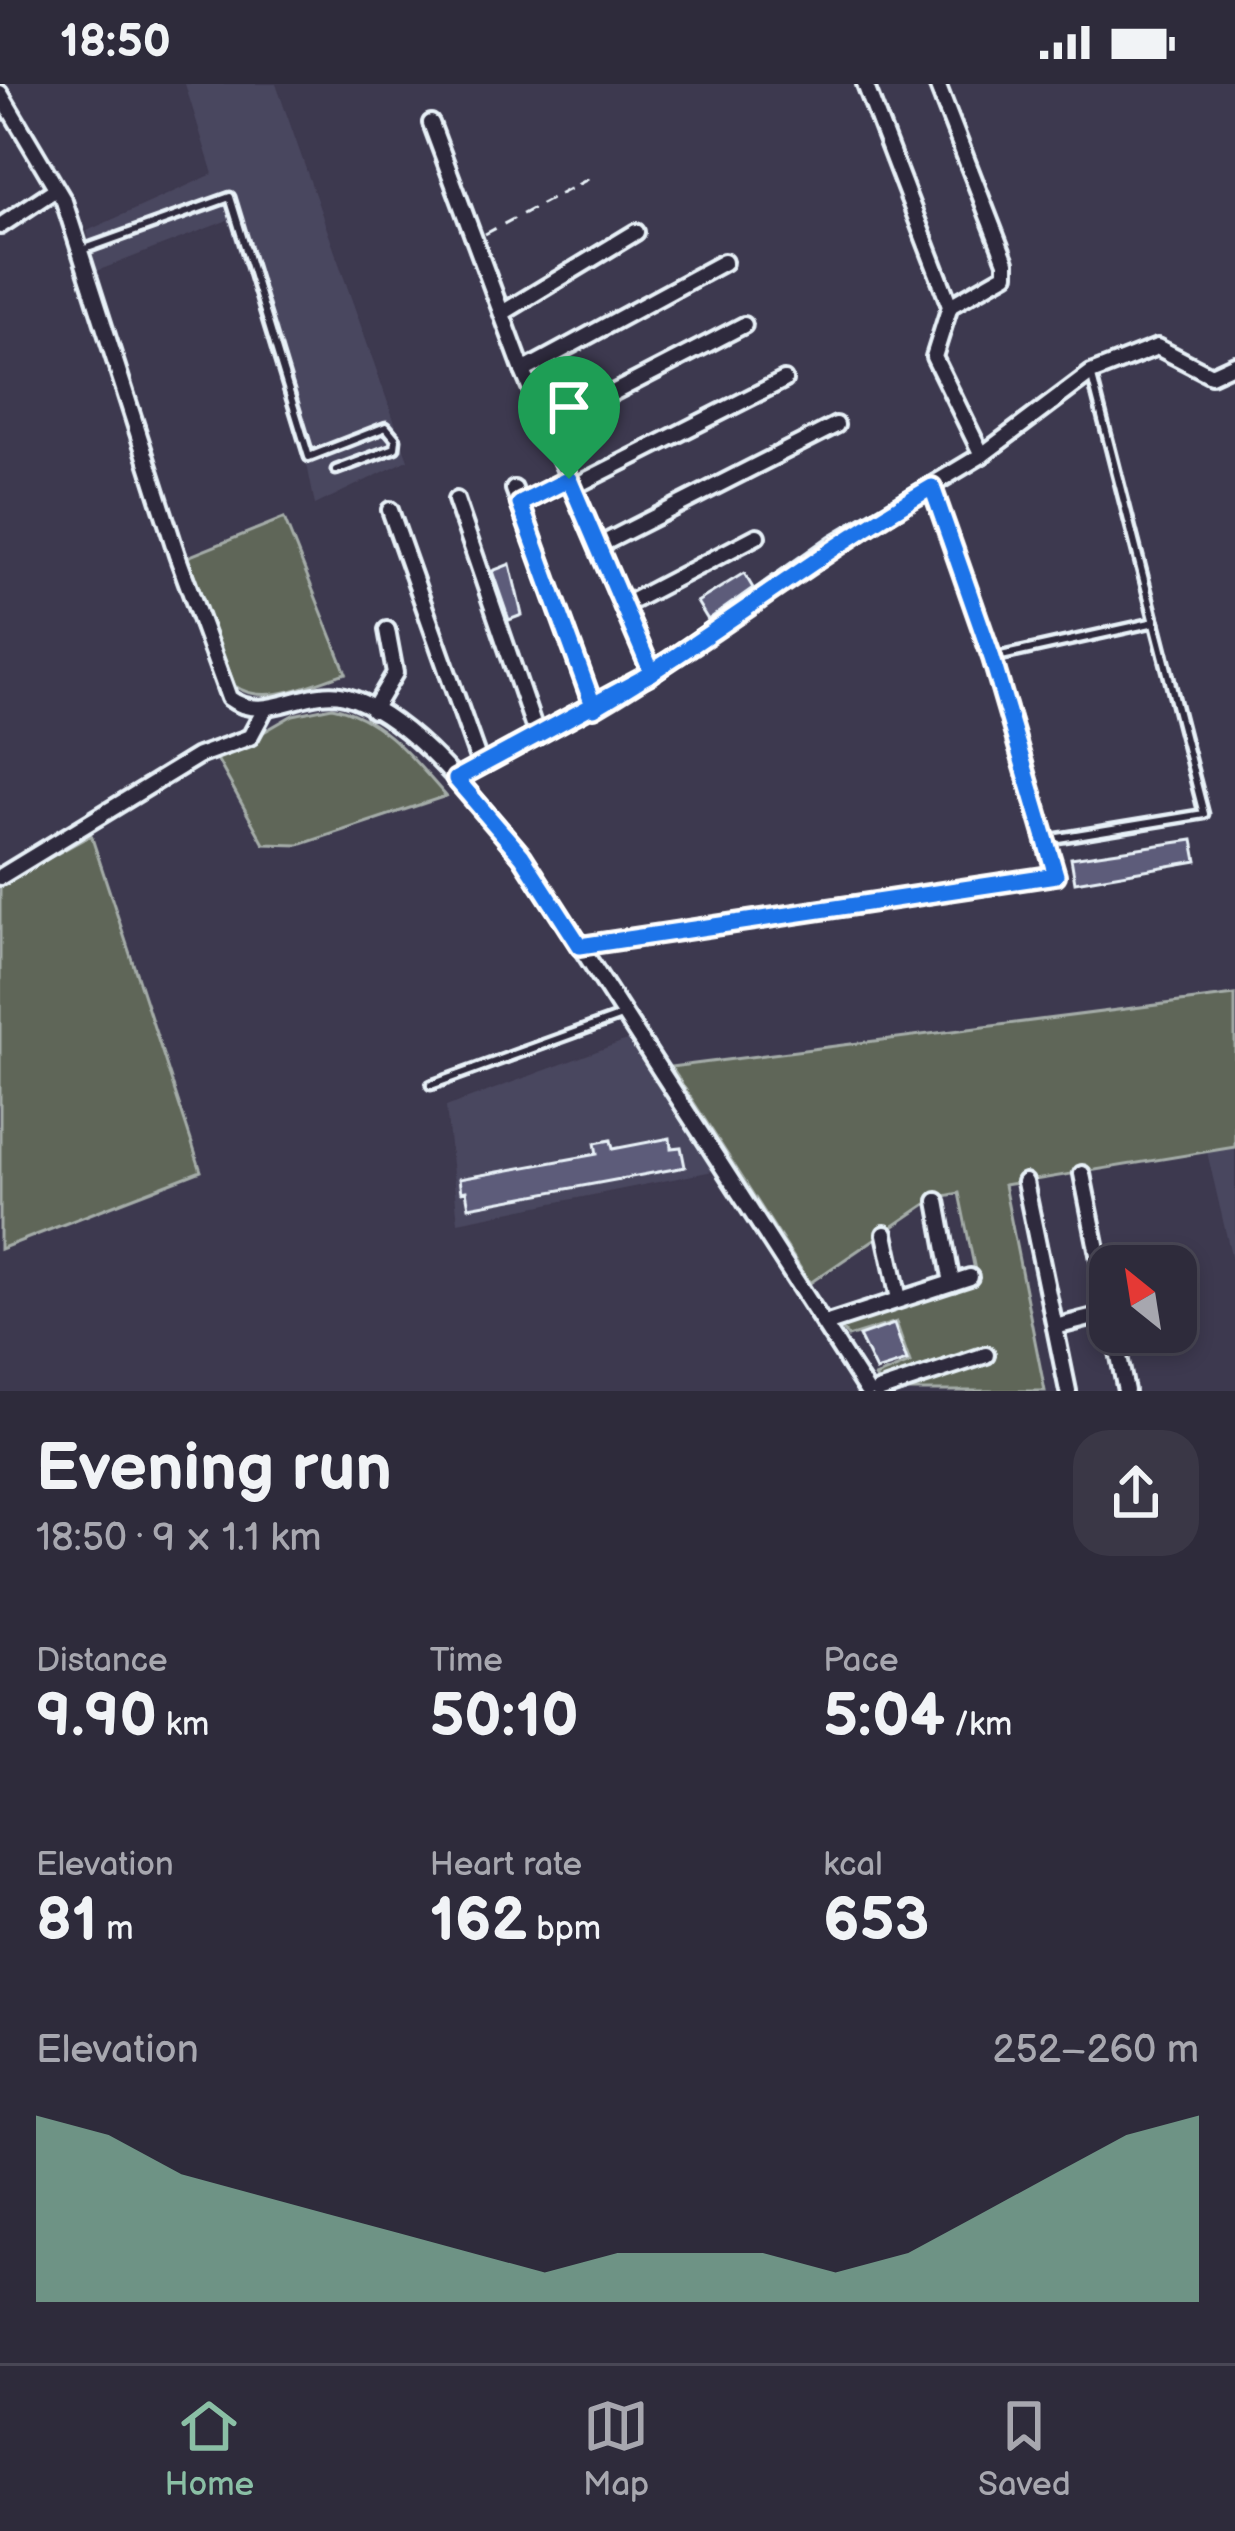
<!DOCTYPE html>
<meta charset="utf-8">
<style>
:root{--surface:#2e2b3b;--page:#3a3746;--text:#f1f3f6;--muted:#a7a7af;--line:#494755;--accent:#8abfa5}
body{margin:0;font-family:"Balsamiq Sans",sans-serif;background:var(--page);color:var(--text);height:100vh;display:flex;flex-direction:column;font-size:45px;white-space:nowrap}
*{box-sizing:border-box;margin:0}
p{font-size:39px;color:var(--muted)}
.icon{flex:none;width:66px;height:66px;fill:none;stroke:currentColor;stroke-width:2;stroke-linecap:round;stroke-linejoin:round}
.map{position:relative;height:1307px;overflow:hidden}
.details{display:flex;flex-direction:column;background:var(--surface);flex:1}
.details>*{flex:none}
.needle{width:78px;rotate:330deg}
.fabs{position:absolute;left:1089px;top:1161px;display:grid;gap:24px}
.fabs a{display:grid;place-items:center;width:108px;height:108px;border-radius:24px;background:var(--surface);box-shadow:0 6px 18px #0003,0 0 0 3px var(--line);font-size:60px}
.pin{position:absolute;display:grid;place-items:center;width:102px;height:102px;color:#fff;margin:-123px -51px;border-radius:50% 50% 50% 0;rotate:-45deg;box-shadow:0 0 12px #0007}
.pin .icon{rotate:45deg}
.round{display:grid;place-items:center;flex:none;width:126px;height:126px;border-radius:36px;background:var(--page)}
.overview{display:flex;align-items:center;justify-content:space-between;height:204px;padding:0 36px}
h1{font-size:66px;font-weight:800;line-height:90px}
.metrics{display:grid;grid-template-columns:repeat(3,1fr);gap:18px;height:204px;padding:12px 36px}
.metrics div{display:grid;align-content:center}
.metrics b{font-size:60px;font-weight:800}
.metrics small{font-size:33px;font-weight:400}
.metrics p{font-size:33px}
.chart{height:336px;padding:24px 36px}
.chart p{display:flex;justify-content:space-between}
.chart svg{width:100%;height:216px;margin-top:12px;fill:var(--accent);opacity:.7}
.status{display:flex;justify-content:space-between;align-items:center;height:84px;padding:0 60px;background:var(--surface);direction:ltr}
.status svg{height:33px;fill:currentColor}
.tabs{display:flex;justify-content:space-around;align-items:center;height:168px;border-top:3px solid var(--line);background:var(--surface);font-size:33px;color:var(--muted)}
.tabs a{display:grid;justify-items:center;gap:6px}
.tabs .current{color:var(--accent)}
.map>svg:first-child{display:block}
</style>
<div class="status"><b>18:50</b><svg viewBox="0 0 49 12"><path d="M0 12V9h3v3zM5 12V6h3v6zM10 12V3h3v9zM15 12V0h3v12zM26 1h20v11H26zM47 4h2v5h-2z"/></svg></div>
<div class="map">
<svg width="1235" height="1307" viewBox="0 0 1235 1307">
<rect width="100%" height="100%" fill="#3d394f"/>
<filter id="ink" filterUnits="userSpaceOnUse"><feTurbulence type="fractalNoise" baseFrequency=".00833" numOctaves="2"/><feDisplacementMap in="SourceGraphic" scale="24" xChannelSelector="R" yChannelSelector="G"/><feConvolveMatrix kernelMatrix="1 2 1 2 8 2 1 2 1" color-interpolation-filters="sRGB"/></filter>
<g filter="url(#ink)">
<g fill="#4a475f">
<path d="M185,0h91l132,376 -93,45 -7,-36 -80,-249 -131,51 -10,-40 126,-57z"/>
<path d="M627,956l86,131 -255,51 -12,-115z"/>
<path d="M1235,1063v125l-28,-120z"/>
</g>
<g fill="#5f6659" stroke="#a4aca8" stroke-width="3">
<path d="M284,434l62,155c-31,9 -81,35 -111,13l-50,-128z"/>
<path d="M332,623c50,10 82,53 114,89l-147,49 -35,-1 -47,-85 76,-44z"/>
<path d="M91,751l110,336 -201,78v-364z"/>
<path d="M1235,911v152l-231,38 41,206h-161l-9,-14 35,-14 -14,-41 -48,15 -9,-12 138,-45 -18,-87 -24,5 -125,85 -139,-216z"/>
</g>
<g fill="#5d5c7a" stroke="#e8f1f8" stroke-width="3">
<path d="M510,480l12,51 -13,5 -17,-49z"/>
<path d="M744,489l9,15 -45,32 -11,-18z"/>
<path d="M1193,756l4,21 -122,21 -4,-24z"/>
<path d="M670,1054l1,10 10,-1 4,20 -216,40 -3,-16 -5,1 -2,-13 138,-25 -2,-11 16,-3 2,9z"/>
<path d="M894,1240l13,37 -31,10 -17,-35z"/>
</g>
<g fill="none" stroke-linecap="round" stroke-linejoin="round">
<defs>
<g id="lane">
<path d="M82,166l148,-53 79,260 77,-30 10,12 -1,9 -59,22"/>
<path d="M992,574l163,-36"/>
<path d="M1046,756l158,-26 -113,-441"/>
<path d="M580,862l476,-71 -64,-217 -60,-171"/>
<path d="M431,1001l193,-70"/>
</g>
<g id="street">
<path d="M865,0l85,222 -16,51 48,98"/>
<path d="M937,0l69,178v12l-56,32"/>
<path d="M0,9l64,108 113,354 52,143c35,27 76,-12 116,-2 67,19 133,109 177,160l345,535"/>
<path d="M431,39l92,248 129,302"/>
<path d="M0,142l56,-37"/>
<path d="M504,228l132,-80"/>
<path d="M523,287l201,-109"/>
<path d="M547,343l197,-102"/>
<path d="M573,403l211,-107"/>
<path d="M514,405l80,219"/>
<path d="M456,416l81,236"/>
<path d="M521,420l48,-25"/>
<path d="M390,426l90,254"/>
<path d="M598,462l238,-121"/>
<path d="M623,522l134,-70"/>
<path d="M373,626l22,-37 -8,-43"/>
<path d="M456,695l196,-106 182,-129 148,-89 109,-82 66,-26 54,28 24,-11"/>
<path d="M0,793l198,-121 52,-19 15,-28"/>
<path d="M1082,1090l28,140"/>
<path d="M1025,1098l43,209"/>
<path d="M937,1117l15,82"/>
<path d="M885,1150l14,65"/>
<path d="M825,1240l145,-47"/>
<path d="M1055,1243l55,-14"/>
<path d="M1114,1248l12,59"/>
<path d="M878,1307l108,-36"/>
</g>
</defs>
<use href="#lane" stroke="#e8f1f8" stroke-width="15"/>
<use href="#street" stroke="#e8f1f8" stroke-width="22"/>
<path stroke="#e8f1f8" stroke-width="3" stroke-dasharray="12 9" stroke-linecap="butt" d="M485,150l109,-58"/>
<use href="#lane" stroke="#2f2a3d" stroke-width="6"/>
<use href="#street" stroke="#2f2a3d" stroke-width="14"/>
</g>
</g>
<g fill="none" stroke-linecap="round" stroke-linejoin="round" filter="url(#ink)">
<defs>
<path id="route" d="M569,395l83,194 -196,106 66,77 58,90 476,-71 -64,-217 -60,-171c-117,68 -222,152 -338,221l-74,-204 49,-25"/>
</defs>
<use href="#route" stroke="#fff" stroke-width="24"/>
<use href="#route" stroke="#1a73e8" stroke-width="15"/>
</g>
</svg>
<div class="fabs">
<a><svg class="needle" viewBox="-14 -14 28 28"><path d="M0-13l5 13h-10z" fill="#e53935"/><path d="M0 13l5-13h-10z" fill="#a7a7af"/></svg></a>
</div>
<div class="pin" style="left:569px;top:395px;background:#1e9e55"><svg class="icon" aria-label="arrive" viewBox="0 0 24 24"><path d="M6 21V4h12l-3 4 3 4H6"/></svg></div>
</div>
<section class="details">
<div class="overview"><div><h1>Evening run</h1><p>18:50 · 9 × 1.1 km</p></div><a class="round"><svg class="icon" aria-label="share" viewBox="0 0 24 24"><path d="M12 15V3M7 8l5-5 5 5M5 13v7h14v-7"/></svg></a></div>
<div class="metrics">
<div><p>Distance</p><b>9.90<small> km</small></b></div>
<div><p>Time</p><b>50:10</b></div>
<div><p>Pace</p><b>5:04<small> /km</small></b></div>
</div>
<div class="metrics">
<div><p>Elevation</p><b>81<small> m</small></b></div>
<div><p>Heart rate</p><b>162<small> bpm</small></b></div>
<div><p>kcal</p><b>653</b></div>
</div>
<div class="chart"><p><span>Elevation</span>252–260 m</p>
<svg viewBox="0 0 160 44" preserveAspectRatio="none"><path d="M0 44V6L10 10L20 18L30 22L40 26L50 30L60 34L70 38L80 34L90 34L100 34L110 38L120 34L130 26L140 18L150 10L160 6V44z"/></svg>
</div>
</section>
<nav class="tabs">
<a class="current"><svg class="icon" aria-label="home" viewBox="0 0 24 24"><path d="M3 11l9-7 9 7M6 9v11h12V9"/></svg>Home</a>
<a><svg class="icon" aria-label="map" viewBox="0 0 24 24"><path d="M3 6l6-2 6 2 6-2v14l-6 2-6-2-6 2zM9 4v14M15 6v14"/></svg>Map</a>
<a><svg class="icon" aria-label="saved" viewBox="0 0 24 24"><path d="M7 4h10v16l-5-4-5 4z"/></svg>Saved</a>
</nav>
